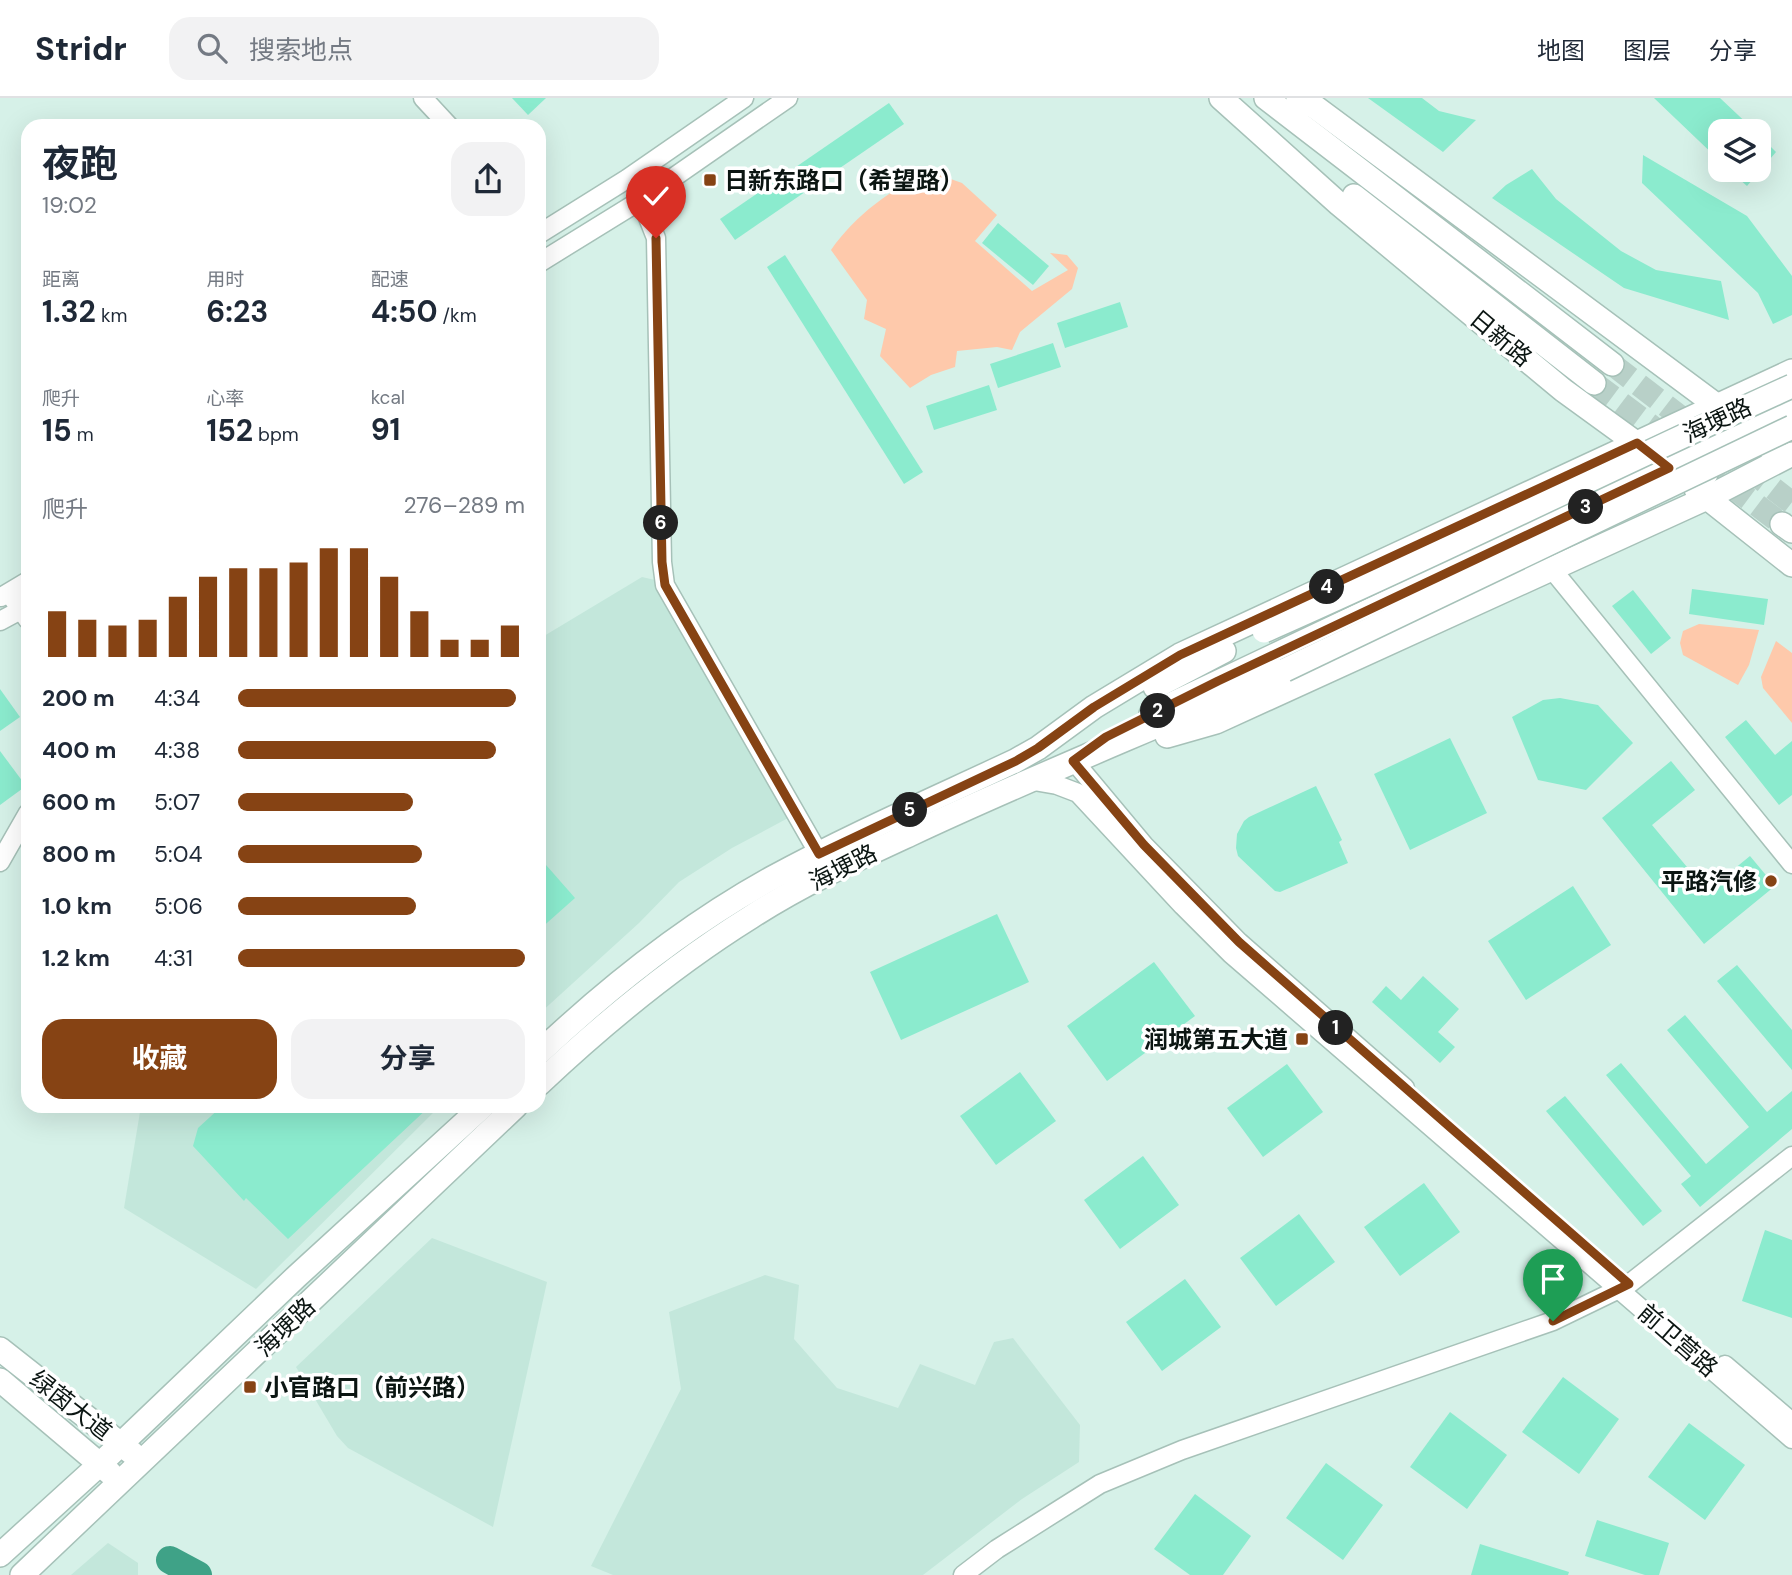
<!DOCTYPE html>
<html lang="zh">
<meta charset="utf-8">
<style>
:root{--surface:#fff;--page:#f2f2f3;--text:#1f2937;--muted:#747a83;--line:#e0e1e3;--accent:#864314}
body{margin:0;font-family:"DM Sans","Noto Sans SC",sans-serif;background:var(--page);color:var(--text);height:100vh;display:flex;flex-direction:column;font-size:26px;white-space:nowrap}
*{box-sizing:border-box;margin:0}
p{font-size:23px;color:var(--muted)}
.icon{flex:none;width:38px;height:38px;fill:none;stroke:currentColor;stroke-width:2;stroke-linecap:round;stroke-linejoin:round}
.map{position:relative;flex:1;overflow:hidden}
.drawer{position:absolute;left:21px;top:21px;width:525px;height:994px;display:flex;flex-direction:column;background:var(--surface);border-radius:21px;box-shadow:0 7px 28px #0002}
.drawer>*{flex:none}
.tools{position:absolute;left:1708px;top:21px;display:grid;gap:14px}
.tools a{display:grid;place-items:center;width:63px;height:63px;border-radius:14px;background:var(--surface);box-shadow:0 7px 28px #0002;font-size:35px}
.pin{position:absolute;display:grid;place-items:center;width:60px;height:60px;color:#fff;margin:-72px -30px;border-radius:50% 50% 50% 0;rotate:-45deg;box-shadow:0 0 7px #0007}
.pin .icon{rotate:45deg}
.km{position:absolute;width:35px;height:35px;margin:-18px;border-radius:50%;background:#222;color:#fff;font-size:19px;line-height:35px;text-align:center}
.round{display:grid;place-items:center;flex:none;width:74px;height:74px;border-radius:21px;background:var(--page)}
.summary{display:flex;align-items:center;justify-content:space-between;height:119px;padding:0 21px}
h1{font-size:38px;font-weight:700;line-height:52px}
.figures{display:grid;grid-template-columns:repeat(3,1fr);gap:10px;height:119px;padding:7px 21px}
.figures div{display:grid;align-content:center}
.figures b{font-size:30px;font-weight:700}
.figures small{font-size:19px;font-weight:400}
.figures p{font-size:19px}
.chart{height:196px;padding:14px 21px}
.chart p{display:flex;justify-content:space-between}
.chart svg{width:100%;height:126px;margin-top:7px;stroke:var(--accent);stroke-width:6}
.cta{display:flex;gap:14px;margin-top:auto;padding:14px 21px}
.cta a{flex:1;height:80px;border-radius:21px;background:var(--accent);color:#fff;font-size:28px;font-weight:700;line-height:80px;text-align:center}
.cta a+a{background:var(--page);color:var(--text)}
ul{padding:0 21px;list-style:none;font-size:23px}
li{display:grid;grid-template-columns:112px 84px 1fr;align-items:center;height:52px}
li i{height:18px;border-radius:9px;background:var(--accent)}
header{display:flex;align-items:center;gap:42px;box-sizing:border-box;height:98px;padding:0 35px;background:var(--surface);border-bottom:2px solid var(--line)}
header strong{font-size:33px}
nav{display:flex;gap:38px;margin-inline-start:auto;font-size:24px}
.search{width:490px;height:63px;background:var(--page);display:flex;align-items:center;gap:18px;box-sizing:border-box;padding:0 24px;border-radius:21px;color:var(--muted);font-size:26px}
.map>svg:first-child{display:block}
</style>
<header>
<strong>Stridr</strong>
<div class="search"><svg class="icon" aria-label="search" viewBox="0 0 24 24"><circle cx="10" cy="10" r="6"/><path d="M15 15l6 6"/></svg>搜索地点</div>
<nav><a>地图</a><a>图层</a><a>分享</a></nav>
</header>
<div class="map">
<svg width="1792" height="1477" viewBox="0 0 1792 1477">
<rect width="100%" height="100%" fill="#d6f1e8"/>
<g fill="#c3e7db">
<path d="M642,479l13,3 135,237 -58,31 -53,34 -40,41 -100,91v-375z"/>
<path d="M141,1008h299l-184,183 -132,-81z"/>
<path d="M432,1140l115,44 -54,245 -145,-79 -11,-12 -41,-69z"/>
<path d="M765,1177l34,10 -5,54 43,49 61,20 22,-44 55,21 19,-43 19,-4 67,87 -1,37 -57,37 -99,76h-310l-22,-9 90,-177 -12,-77z"/>
<path d="M108,1445l30,20v12h-67z"/>
</g>
<g fill="#fec9ab">
<path d="M931,74l31,11 35,32 -22,26 57,50 36,-21 -18,-17 17,2 11,13 -6,21 -52,43 -8,18 -15,-3 -40,4 -2,16 -24,8 -21,13 -30,-32 6,-27 -22,-10 3,-19 -36,-50c23,-33 62,-64 100,-78z"/>
<path d="M1699,526l60,6 -10,35 -11,20 -55,-30 -3,-12 3,-12z"/>
<path d="M1776,543l16,12v70l-29,-35 -2,-11z"/>
</g>
<g fill="none" stroke-linecap="round" stroke-linejoin="round">
<path stroke="#3fa287" stroke-width="28" d="M170,1462l28,15"/>
</g>
<g fill="#8bebce">
<path d="M512,0h34l-18,17z"/>
<path d="M1368,0h54l17,13 37,9 -33,32z"/>
<path d="M1654,0h66l35,33h-35v30z"/>
<path d="M889,5l15,21 -169,116 -15,-21z"/>
<path d="M1759,37l17,17 -29,34 -18,-16h30z"/>
<path d="M1643,57l104,61 45,60v39l-19,9 -15,-31 -116,-110z"/>
<path d="M1532,71l24,30 65,52 35,19 65,11 8,39 -105,-32 -132,-90 14,-13z"/>
<path d="M998,125l51,43 -16,19 -51,-42z"/>
<path d="M785,157l138,217 -19,12 -137,-217z"/>
<path d="M1120,204l8,25 -63,21 -8,-25z"/>
<path d="M1053,245l8,24 -63,21 -8,-24z"/>
<path d="M989,287l8,25 -63,20 -8,-24z"/>
<path d="M1692,491l76,10 -4,26 -75,-11z"/>
<path d="M1633,492l38,48 -20,16 -39,-48z"/>
<path d="M0,591l20,28 -20,14z"/>
<path d="M1560,600l38,7 35,38 -47,47 -48,-10 -26,-63 31,-17z"/>
<path d="M1746,622l29,35 17,-14v54l-13,10 -54,-68z"/>
<path d="M1450,640l37,75 -77,37 -36,-76z"/>
<path d="M0,653l26,35 -26,19z"/>
<path d="M1671,663l24,29 -43,35 55,66 43,-35 25,30 -71,58 -102,-126z"/>
<path d="M1316,688l26,54 -3,2 9,21 -68,29 -5,-1 -37,-35 -2,-8 1,-14 7,-13 5,-4z"/>
<path d="M539,759l36,41 -36,32z"/>
<path d="M1573,788l38,59 -85,55 -38,-59z"/>
<path d="M997,816l32,68 -128,58 -31,-68z"/>
<path d="M1154,864l41,54 -88,65 -40,-55z"/>
<path d="M1737,867l55,65v40l-75,-89z"/>
<path d="M1423,878l36,33 -21,23 17,15 -15,16 -68,-61 14,-16 15,14z"/>
<path d="M1685,917l82,97 25,-21v38l-92,78 -19,-23 10,-8 -85,-101 15,-12 85,101 43,-37 -82,-97z"/>
<path d="M1287,966l36,48 -60,45 -36,-49z"/>
<path d="M1020,974l36,49 -60,44 -36,-49z"/>
<path d="M1565,998l97,115 -19,15 -97,-115z"/>
<path d="M222,1008h208l-142,133 -42,-41 -2,3 -51,-55 5,-18z"/>
<path d="M1143,1058l36,49 -59,44 -36,-49z"/>
<path d="M1424,1085l36,49 -60,44 -36,-49z"/>
<path d="M1299,1116l36,48 -59,44 -36,-48z"/>
<path d="M1765,1132l27,10v78l-50,-17z"/>
<path d="M1185,1181l36,48 -59,44 -36,-49z"/>
<path d="M1563,1279l56,42 -40,55 -57,-42z"/>
<path d="M1450,1314l57,43 -40,54 -57,-42z"/>
<path d="M1689,1325l56,42 -40,55 -57,-43z"/>
<path d="M1326,1365l57,42 -40,55 -57,-42z"/>
<path d="M1195,1396l56,42 -28,39h-33l-36,-26z"/>
<path d="M1597,1422l72,23 -10,32h-14l-60,-19z"/>
<path d="M1480,1446l89,28 -1,3h-97z"/>
</g>
<g fill="none" stroke-linecap="round" stroke-linejoin="round">
<g stroke="#b8d0c8" stroke-width="23" stroke-dasharray="23 11" stroke-linecap="butt">
<path d="M1612,266l180,139"/>
<path d="M1594,285l188,141"/>
</g>
<defs>
<g id="minor">
<path d="M423,0l26,28"/>
<path d="M641,102l15,38 6,324 3,23 154,269"/>
<path d="M539,136l88,-55 117,-81"/>
<path d="M539,165l102,-63 147,-102"/>
<path d="M1551,470l241,296"/>
<path d="M9,495l19,27"/>
<path d="M1,499l27,-16"/>
<path d="M0,523l28,-15"/>
<path d="M1073,662l71,85 95,97 166,146"/>
<path d="M1028,682l29,5 21,8 105,113 48,48 561,485"/>
<path d="M0,764l28,-49"/>
<path d="M1725,1267l67,57"/>
<path d="M963,1477l34,-26 103,-65 82,-34 371,-129 66,-32 10,-5 163,-128"/>
</g>
<g id="major">
<path d="M1221,0l118,106 224,186 84,61"/>
<path d="M1266,0l346,266"/>
<path d="M1298,0l17,9 401,298 60,48"/>
<path d="M1354,98l240,187"/>
<path d="M1706,376c9,-39 53,-53 86,-68"/>
<path d="M1696,391l96,76"/>
<path d="M1782,426l10,7"/>
<path d="M1155,589l69,-36"/>
<path d="M1151,616l518,-246c24,-14 42,-29 47,-58"/>
<path d="M1167,638l49,-14 491,-224 85,-44"/>
<path d="M539,955c70,-66 148,-128 233,-175 79,-43 162,-79 243,-117l23,-13 56,-41 86,-52 612,-284"/>
<path d="M539,986c66,-62 135,-119 212,-167 51,-33 106,-58 160,-83 123,-58 250,-108 374,-164"/>
<path d="M0,1251l132,104"/>
<path d="M0,1282l110,93"/>
<path d="M0,1457l99,-90 197,-188 187,-171"/>
<path d="M22,1477l494,-469"/>
</g>
</defs>
<use href="#minor" stroke="#a6c1b8" stroke-width="21"/>
<use href="#major" stroke="#a6c1b8" stroke-width="26"/>
<use href="#minor" stroke="#fff" stroke-width="18"/>
<use href="#major" stroke="#fff" stroke-width="23"/>
<defs>
<g id="major-bridge">
<path d="M1264,533c178,-78 351,-165 528,-245"/>
<path d="M1285,572l507,-243"/>
</g>
</defs>
<use href="#major-bridge" stroke="#a6c1b8" stroke-width="26" stroke-linecap="butt"/>
<use href="#major-bridge" stroke="#fff" stroke-width="23"/>
</g>
<g fill="none" stroke-linecap="round" stroke-linejoin="round">
<defs>
<path id="route" d="M656,140l6,324 3,23 154,269 197,-93 22,-13 56,-41 86,-52 457,-212 32,25 -451,213 -112,56 -33,24 71,84 95,97 390,342 -76,37"/>
</defs>
<use href="#route" stroke="#fff" stroke-width="14"/>
<use href="#route" stroke="#864314" stroke-width="9"/>
</g>
<g fill="#864314" stroke="#fff" stroke-width="2.5">
<rect x="703" y="75" width="14" height="14" rx="3.5"/>
<circle cx="1771" cy="783" r="7"/>
<rect x="1295" y="934" width="14" height="14" rx="3.5"/>
<rect x="243" y="1282" width="14" height="14" rx="3.5"/>
</g>
<g text-anchor="middle" dominant-baseline="central" stroke-width="7" stroke-linejoin="round" paint-order="stroke">
<g font-size="24" font-weight="bold" fill="#0b1512" stroke="#fff" text-anchor="start">
<text x="724" y="82">日新东路口（希望路）</text>
<text x="1757" y="783" text-anchor="end">平路汽修</text>
<text x="1288" y="941" text-anchor="end">润城第五大道</text>
<text x="264" y="1289">小官路口（前兴路）</text>
</g>
<g font-size="24" fill="#0b1512" stroke="#fff">
<text transform="translate(1501 240) rotate(40)">日新路</text>
<text transform="translate(1717 322) rotate(-25)">海埂路</text>
<text transform="translate(843 769) rotate(-27)">海埂路</text>
<text transform="translate(285 1229) rotate(-44)">海埂路</text>
<text transform="translate(1678 1242) rotate(41)">前卫营路</text>
<text transform="translate(71 1307) rotate(38)">绿茵大道</text>
</g>
</g>
</svg>
<div class="tools">
<a><svg class="icon" aria-label="layers" viewBox="0 0 24 24"><path d="M12 4l9 5-9 5-9-5zM3 14l9 5 9-5"/></svg></a>
</div>
<div class="pin" style="left:1553px;top:1223px;background:#1e9e55"><svg class="icon" aria-label="arrive" viewBox="0 0 24 24"><path d="M6 21V4h12l-3 4 3 4H6"/></svg></div>
<div class="pin" style="left:656px;top:140px;background:#d93025"><svg class="icon" aria-label="check" viewBox="0 0 24 24"><path d="M5 12l5 5 9-10"/></svg></div>
<b class="km" style="left:1336px;top:930px">1</b>
<b class="km" style="left:1158px;top:613px">2</b>
<b class="km" style="left:1586px;top:409px">3</b>
<b class="km" style="left:1327px;top:489px">4</b>
<b class="km" style="left:910px;top:712px">5</b>
<b class="km" style="left:661px;top:425px">6</b>
<section class="drawer">
<div class="summary"><div><h1>夜跑</h1><p>19:02</p></div><a class="round"><svg class="icon" aria-label="share" viewBox="0 0 24 24"><path d="M12 15V3M7 8l5-5 5 5M5 13v7h14v-7"/></svg></a></div>
<div class="figures">
<div><p>距离</p><b>1.32<small> km</small></b></div>
<div><p>用时</p><b>6:23</b></div>
<div><p>配速</p><b>4:50<small> /km</small></b></div>
</div>
<div class="figures">
<div><p>爬升</p><b>15<small> m</small></b></div>
<div><p>心率</p><b>152<small> bpm</small></b></div>
<div><p>kcal</p><b>91</b></div>
</div>
<div class="chart"><p><span>爬升</span>276–289 m</p>
<svg viewBox="0 0 160 44" preserveAspectRatio="none"><path d="M5 44V28M15 44V31M25 44V33M35 44V31M45 44V23M55 44V16M65 44V13M75 44V13M85 44V11M95 44V6M105 44V6M115 44V16M125 44V28M135 44V38M145 44V38M155 44V33"/></svg>
</div>
<ul>
<li><b>200 m</b>4:34<i style="width:97%"></i></li>
<li><b>400 m</b>4:38<i style="width:90%"></i></li>
<li><b>600 m</b>5:07<i style="width:61%"></i></li>
<li><b>800 m</b>5:04<i style="width:64%"></i></li>
<li><b>1.0 km</b>5:06<i style="width:62%"></i></li>
<li><b>1.2 km</b>4:31<i style="width:100%"></i></li>
</ul>
<div class="cta"><a>收藏</a><a>分享</a></div>
</section>
</div>
